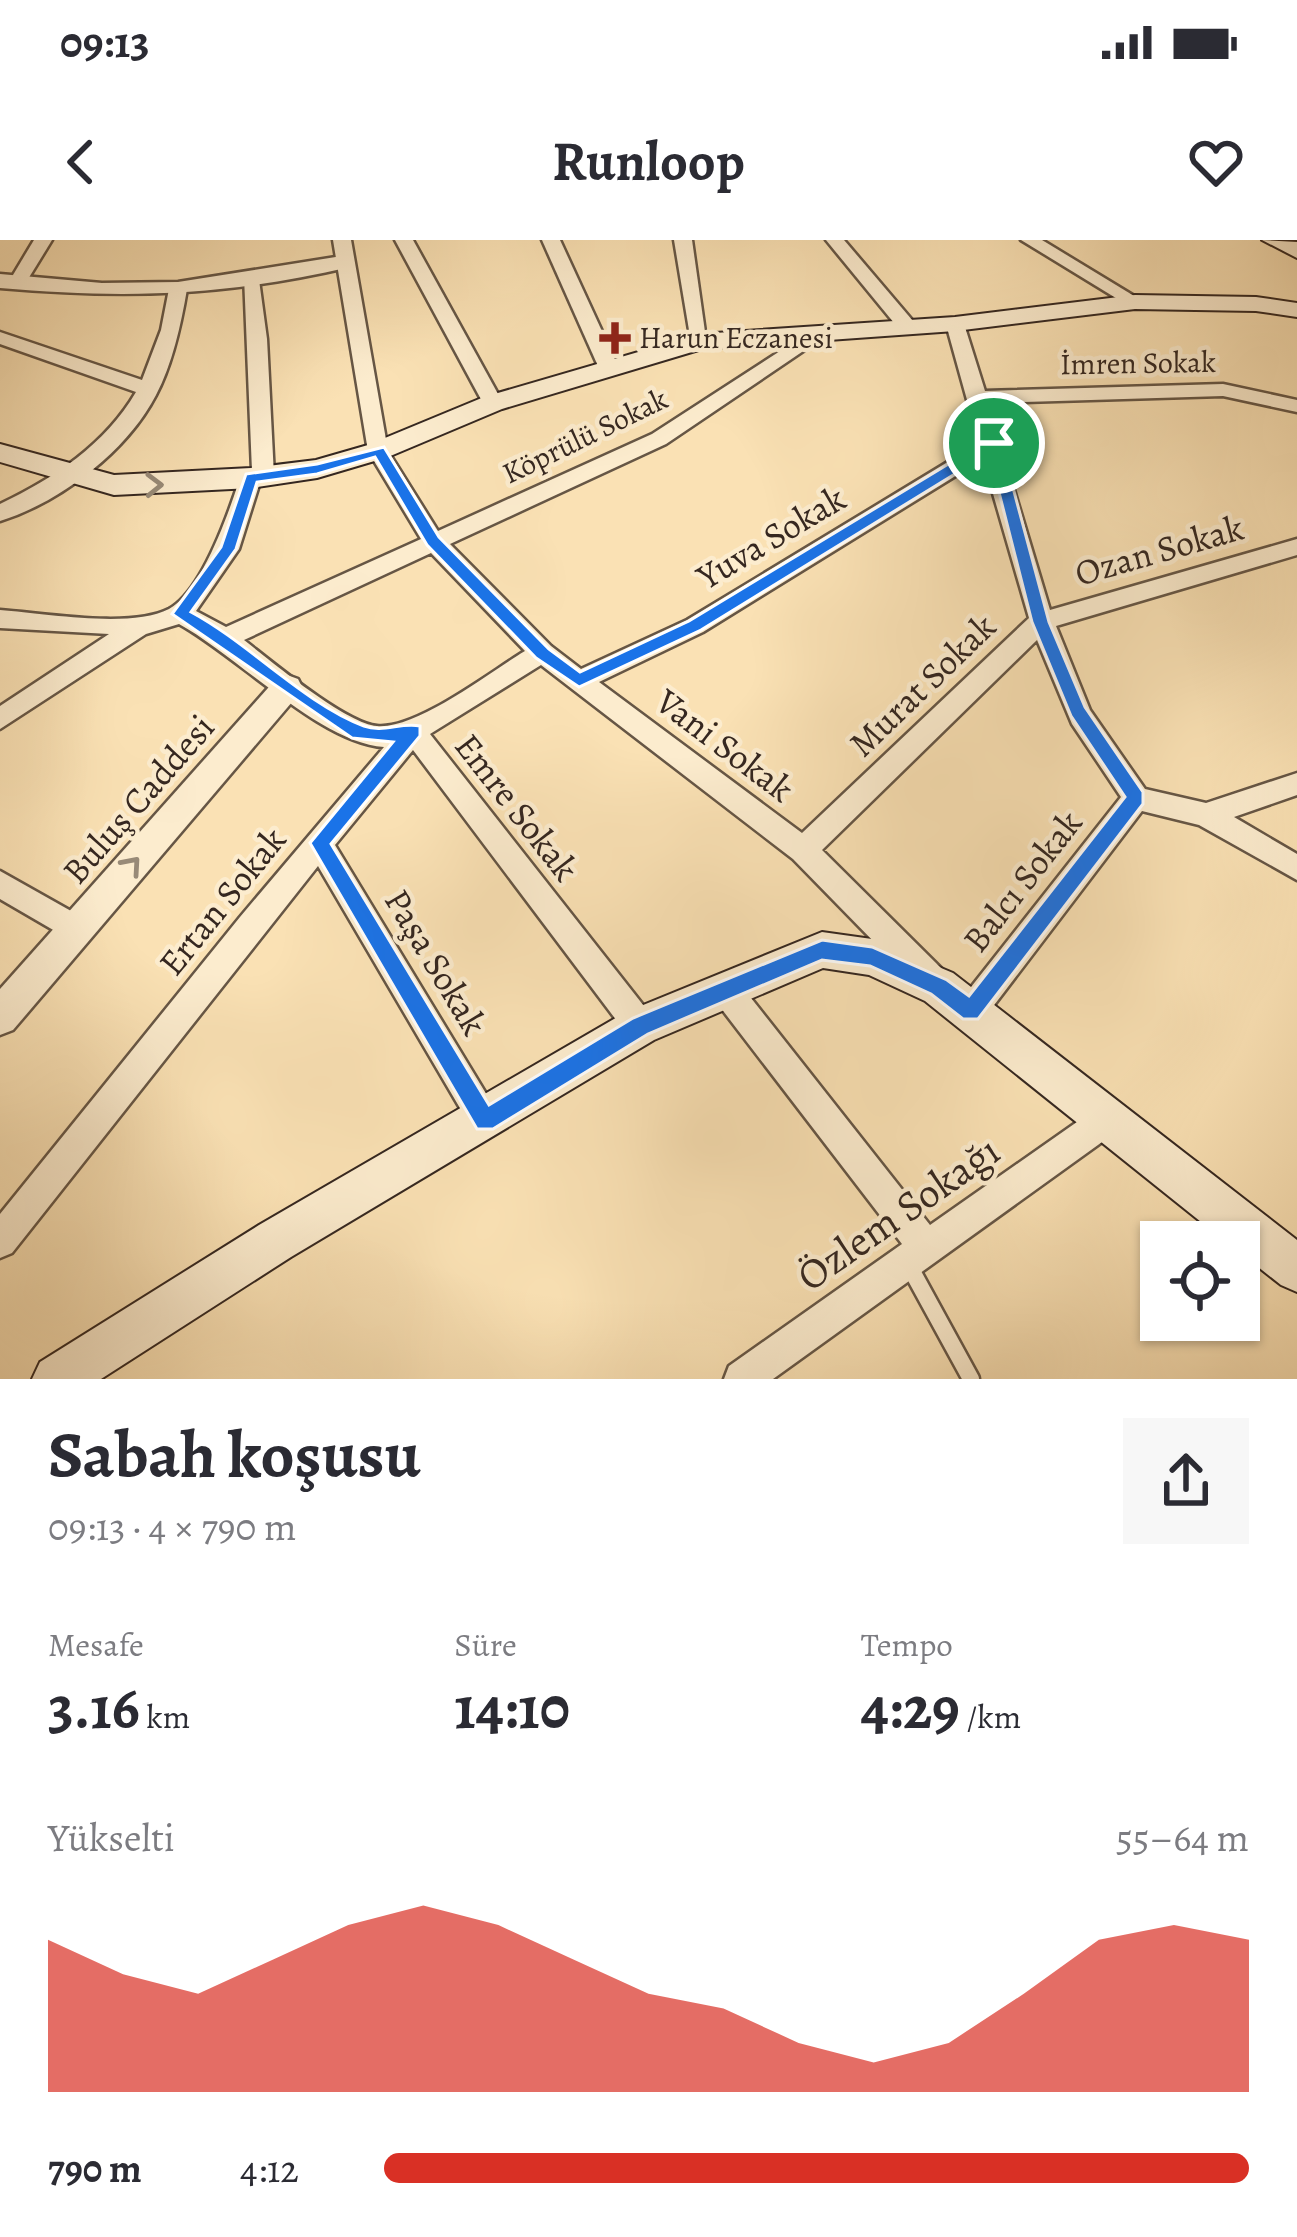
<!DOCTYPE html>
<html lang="tr">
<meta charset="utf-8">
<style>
:root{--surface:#fff;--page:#f7f7f7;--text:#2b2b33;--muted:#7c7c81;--accent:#d93025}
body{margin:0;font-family:Alegreya,serif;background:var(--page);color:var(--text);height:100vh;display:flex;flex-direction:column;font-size:45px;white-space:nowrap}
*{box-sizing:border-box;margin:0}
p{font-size:39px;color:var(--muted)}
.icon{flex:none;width:66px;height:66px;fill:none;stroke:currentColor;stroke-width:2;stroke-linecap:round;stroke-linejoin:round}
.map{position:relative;height:1139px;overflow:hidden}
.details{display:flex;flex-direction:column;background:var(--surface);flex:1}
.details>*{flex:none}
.controls{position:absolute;left:1140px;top:981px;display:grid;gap:24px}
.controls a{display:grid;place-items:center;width:120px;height:120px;border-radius:0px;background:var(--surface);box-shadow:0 3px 9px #0004;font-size:60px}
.pin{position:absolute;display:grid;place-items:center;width:102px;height:102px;color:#fff;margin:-51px;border:6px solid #fff;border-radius:50%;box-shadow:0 3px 12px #0007}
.round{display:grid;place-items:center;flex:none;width:126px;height:126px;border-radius:0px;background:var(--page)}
.head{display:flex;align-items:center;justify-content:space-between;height:204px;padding:0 48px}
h1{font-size:66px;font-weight:600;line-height:90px}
.metrics{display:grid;grid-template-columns:repeat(3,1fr);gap:18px;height:204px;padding:12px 48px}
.metrics div{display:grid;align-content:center}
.metrics b{font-size:60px;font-weight:600}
.metrics small{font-size:33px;font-weight:400}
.metrics p{font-size:33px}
.chart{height:336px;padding:24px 48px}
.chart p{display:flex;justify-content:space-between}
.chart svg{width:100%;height:216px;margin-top:12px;fill:var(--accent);opacity:.7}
ul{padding:0 48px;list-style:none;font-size:39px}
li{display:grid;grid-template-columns:192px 144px 1fr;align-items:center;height:90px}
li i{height:30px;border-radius:15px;background:var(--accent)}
.status{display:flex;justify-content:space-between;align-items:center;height:84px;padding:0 60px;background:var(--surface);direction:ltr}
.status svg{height:33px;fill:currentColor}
header{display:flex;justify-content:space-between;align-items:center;height:156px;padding:0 48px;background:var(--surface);font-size:54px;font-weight:600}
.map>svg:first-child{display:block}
</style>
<div class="status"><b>09:13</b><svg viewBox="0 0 49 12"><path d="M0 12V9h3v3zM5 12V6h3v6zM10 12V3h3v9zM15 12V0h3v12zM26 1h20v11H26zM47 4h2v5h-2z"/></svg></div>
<header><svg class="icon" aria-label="back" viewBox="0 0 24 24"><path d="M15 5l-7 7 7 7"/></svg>Runloop<svg class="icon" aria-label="heart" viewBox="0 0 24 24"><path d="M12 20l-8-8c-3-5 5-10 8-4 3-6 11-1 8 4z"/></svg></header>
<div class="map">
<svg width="1297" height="1139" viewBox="0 0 1297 1139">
<rect width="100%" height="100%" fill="#fae1b4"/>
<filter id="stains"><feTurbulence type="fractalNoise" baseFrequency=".00167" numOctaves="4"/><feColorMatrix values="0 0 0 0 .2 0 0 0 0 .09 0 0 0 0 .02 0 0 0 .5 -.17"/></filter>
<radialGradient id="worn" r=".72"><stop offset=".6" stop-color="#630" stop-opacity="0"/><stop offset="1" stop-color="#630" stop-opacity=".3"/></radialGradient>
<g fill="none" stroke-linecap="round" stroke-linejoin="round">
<defs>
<path id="service" d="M907,1022l64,117"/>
<g id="minor">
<path d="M34,0h18l-27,44h-12l-3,-4z"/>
<path d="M333,0h18l37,211 50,80 214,-97 159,-103 16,4 -161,109 -216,100 101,102 30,23 106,-49 292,-177 -33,-119 2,-4 16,4 21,67 238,-7 74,16v12l-74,-16 -235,7 62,207 247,-71v16l-241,71 34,84 55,79 61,14 91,-30v22l-63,22 63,37v26l-98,-55 -57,-14 -160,210 -11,5 -11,-5 -4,-10 4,-10 161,-204 -49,-73 -35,-84 -215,210 121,120 4,10 -4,10 -11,4 -11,-4 -128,-131 -252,-194 -111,69 221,281 4,11 -4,11 -11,4 -11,-4 -216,-287 -78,95 161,265 5,11 -5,11 -11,5 -11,-5 -156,-266 -306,387 -12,5v-44l240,-297 144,-170c-62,-3 -148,-92 -205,-123l-33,10 -146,95v-23l109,-72 -109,-6v-18c44,3 130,19 169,-1 33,-18 60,-97 71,-131l12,-7 -8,-195 15,4 8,59 7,137 -14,6 -21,67 -43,62 30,16 195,-88 -53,-88zM983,219l46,159 -227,215 -203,-151 104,-50zM431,313l94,98c-35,21 -109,79 -148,75 -32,-3 -106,-65 -133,-86z"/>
<path d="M395,0h18l90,163 -3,4 -7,2 -10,-6z"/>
<path d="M542,0h18l58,126 -3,4h-14l-3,-4z"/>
<path d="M674,0h18l15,106 -16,-4z"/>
<path d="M826,0h18l69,81v8h-14z"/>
<path d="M1021,0h21l102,62 -15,4z"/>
<path d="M178,44l9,5c-6,36 -15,76 -31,106 -29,56 -95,107 -156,126v-17c54,-26 105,-59 136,-112l-136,-48v-12l142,48 19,-50 8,-41z"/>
<path d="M0,631l87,49 5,9 -5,9 -10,4 -10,-4 -67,-39z"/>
<path d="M725,735l11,4 194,246 164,-115 11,-5 11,5 5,11 -5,11 -343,247h-49l5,-13 173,-122 -188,-245 -4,-10 4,-10z"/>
</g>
<g id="tertiary">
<path d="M342,16l11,6 -3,5c-124,29 -224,32 -350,21v-14l102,9 76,-1z"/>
<path d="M287,435l11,4 4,8 -4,8 -285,335 -13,5v-46l276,-310z"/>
</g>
<g id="secondary">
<path d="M1262,0l35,2v16z"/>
<path d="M1135,55l121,2 41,6v14l-41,-6 -121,-2 -180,22 -253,18 -200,60 -114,48 -71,21 -66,10 -137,7 -114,-33v-18l114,31 137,-7 65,-8 52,-15 116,-48 216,-63 255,-17z"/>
<path d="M822,692l50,7 81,34 344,267v52l-16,-7 -42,-33v-10h-13l-301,-241 -56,-26 -46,-7 -169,72 -363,217 -190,122h-69l8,-17 219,-137 367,-213z"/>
</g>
</defs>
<use href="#service" stroke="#665645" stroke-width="21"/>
<use href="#minor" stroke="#665645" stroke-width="5"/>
<use href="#tertiary" stroke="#665645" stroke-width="5"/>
<use href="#secondary" stroke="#352720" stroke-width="4"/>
<use href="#service" stroke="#fcecce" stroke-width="16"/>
<use href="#minor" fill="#fcecce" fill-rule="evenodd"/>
<use href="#tertiary" fill="#fcecce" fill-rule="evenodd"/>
<use href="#secondary" fill="#fcecce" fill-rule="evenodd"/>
</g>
<defs><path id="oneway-chevron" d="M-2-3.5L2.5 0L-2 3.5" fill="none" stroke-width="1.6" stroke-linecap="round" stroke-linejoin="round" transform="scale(3)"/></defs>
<g stroke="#988a77">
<use href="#oneway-chevron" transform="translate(154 245) rotate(-1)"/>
<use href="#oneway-chevron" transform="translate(132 625) rotate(-49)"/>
</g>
<path fill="#1a73e8" stroke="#fff" stroke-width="3" fill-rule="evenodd" d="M988,200l13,3 48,179 36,85 58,85v12l-165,215h-15l-32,-25 -61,-28 -48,-6 -174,74 -155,95h-16l-167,-286 83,-101 -41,-4 -180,-124 49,-67 25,-73 71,-10 67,-17 55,90 110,112 31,23 109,-51zM989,213l43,169 39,94 54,81 -156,199 -22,-16 -75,-33 -50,-7 -189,78 -144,87 -158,-261 89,-108v-10c-19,-4 -37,7 -56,0 -59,-22 -115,-83 -173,-114l45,-63 21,-67 60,-8 58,-17 52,88 109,113 43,29 122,-57z"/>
<path fill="#8f2418" stroke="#fcecce" stroke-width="4.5" d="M609 80h12v12h12v12h-12v12h-12v-12h-12v-12h12z"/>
<g text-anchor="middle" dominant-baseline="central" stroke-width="9" stroke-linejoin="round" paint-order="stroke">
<g font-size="30" fill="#352720" stroke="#fcecce" text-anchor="start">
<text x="639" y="98">Harun Eczanesi</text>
</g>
<g font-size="30" fill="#352720" stroke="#fcecce">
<text transform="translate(1138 123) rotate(-1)">İmren Sokak</text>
<text transform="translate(585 196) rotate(-26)">Köprülü Sokak</text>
</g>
<g font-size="36" fill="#352720" stroke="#fcecce">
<text transform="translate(771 297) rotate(-31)">Yuva Sokak</text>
<text transform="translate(1159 310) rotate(-16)">Ozan Sokak</text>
<text transform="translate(922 445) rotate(-44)">Murat Sokak</text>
<text transform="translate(725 505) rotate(37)">Vani Sokak</text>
<text transform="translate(138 559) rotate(-49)">Buluş Caddesi</text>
<text transform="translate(517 567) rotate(52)">Emre Sokak</text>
<text transform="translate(1022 641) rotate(-52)">Balcı Sokak</text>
<text transform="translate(222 661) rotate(-51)">Ertan Sokak</text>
<text transform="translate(436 722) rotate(59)">Paşa Sokak</text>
</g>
<g font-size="42" fill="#352720" stroke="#fcecce">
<text transform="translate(898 973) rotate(-35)">Özlem Sokağı</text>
</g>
</g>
<rect width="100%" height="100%" filter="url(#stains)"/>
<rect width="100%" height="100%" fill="url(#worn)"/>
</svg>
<div class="controls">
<a><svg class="icon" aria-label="locate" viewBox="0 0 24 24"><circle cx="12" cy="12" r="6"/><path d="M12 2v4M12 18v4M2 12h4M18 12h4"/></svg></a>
</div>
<div class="pin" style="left:994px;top:203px;background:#1e9e55"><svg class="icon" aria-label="arrive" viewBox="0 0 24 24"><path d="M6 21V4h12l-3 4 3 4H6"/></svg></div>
</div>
<section class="details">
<div class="head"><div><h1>Sabah koşusu</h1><p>09:13 · 4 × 790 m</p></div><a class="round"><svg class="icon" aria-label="share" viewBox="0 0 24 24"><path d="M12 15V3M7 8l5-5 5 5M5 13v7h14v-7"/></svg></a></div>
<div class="metrics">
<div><p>Mesafe</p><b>3.16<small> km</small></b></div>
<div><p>Süre</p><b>14:10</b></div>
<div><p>Tempo</p><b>4:29<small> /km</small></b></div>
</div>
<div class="chart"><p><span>Yükselti</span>55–64 m</p>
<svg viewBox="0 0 160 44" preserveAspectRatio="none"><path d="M0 44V13L10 20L20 24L30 17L40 10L50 6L60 10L70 17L80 24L90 27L100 34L110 38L120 34L130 24L140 13L150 10L160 13V44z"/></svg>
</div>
<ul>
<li><b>790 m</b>4:12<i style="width:100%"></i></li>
</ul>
</section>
